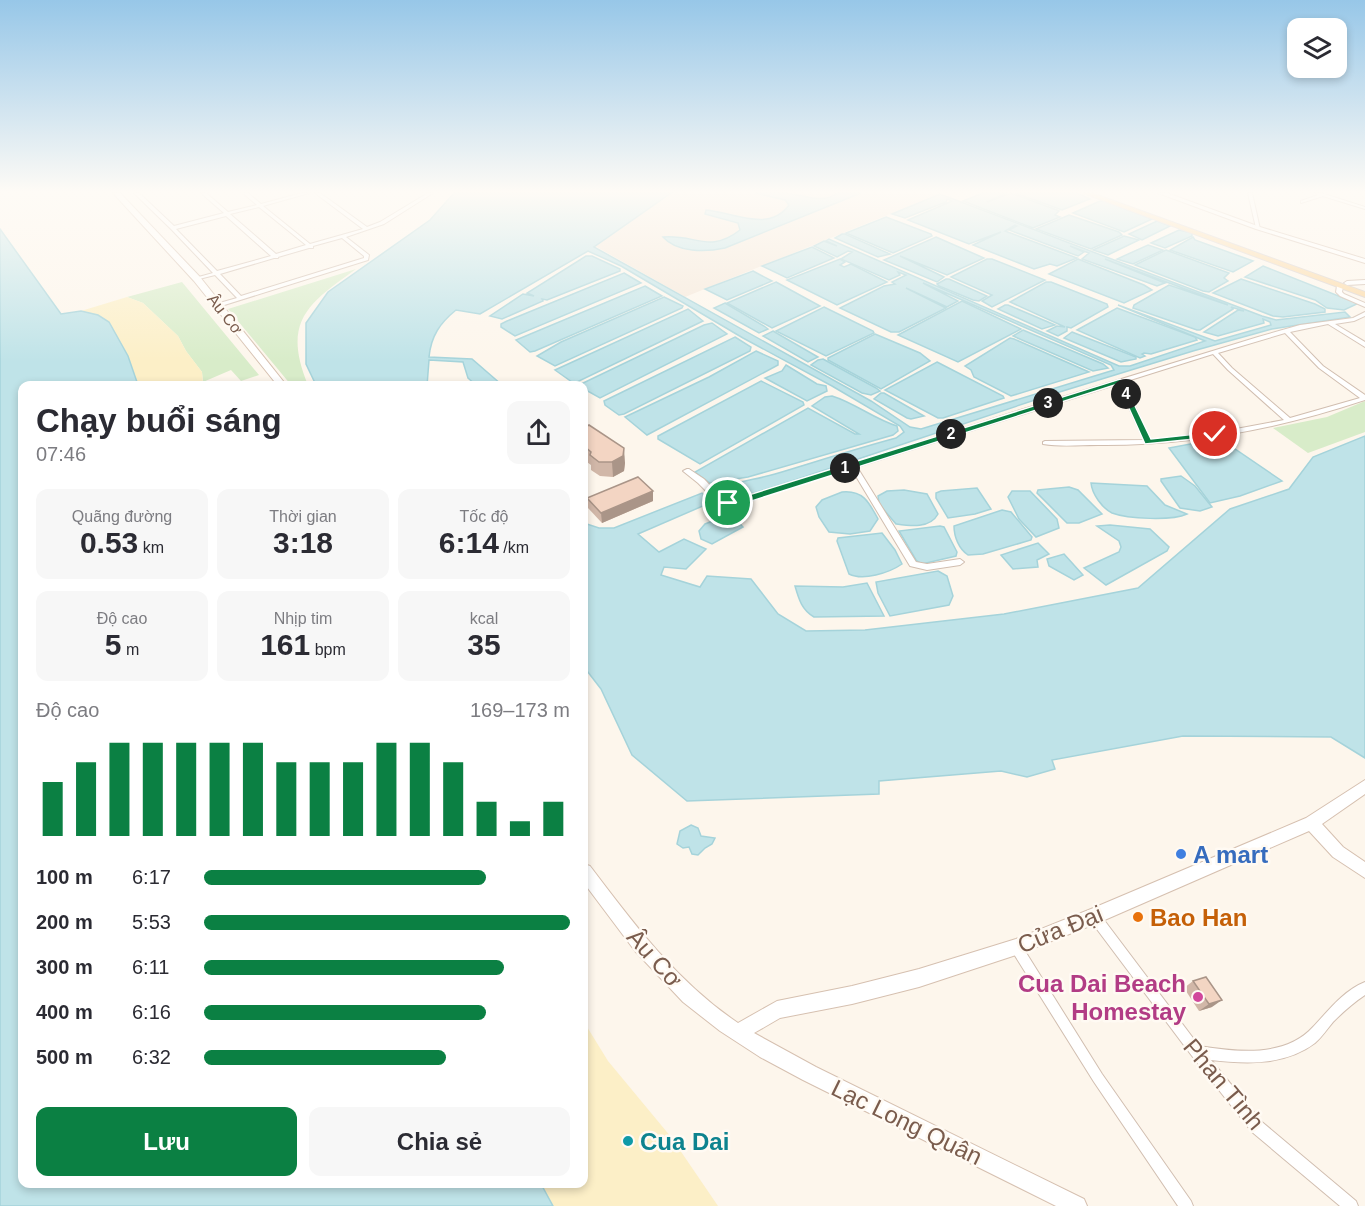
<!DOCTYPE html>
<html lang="vi">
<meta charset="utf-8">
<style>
:root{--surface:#fff;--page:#f7f7f7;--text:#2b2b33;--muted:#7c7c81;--accent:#0b8043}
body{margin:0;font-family:Arial,sans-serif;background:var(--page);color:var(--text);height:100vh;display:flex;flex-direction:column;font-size:22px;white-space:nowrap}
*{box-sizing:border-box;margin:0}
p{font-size:20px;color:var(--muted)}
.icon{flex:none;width:33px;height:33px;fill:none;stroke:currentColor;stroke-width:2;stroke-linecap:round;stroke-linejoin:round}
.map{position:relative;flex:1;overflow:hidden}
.side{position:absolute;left:18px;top:381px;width:570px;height:807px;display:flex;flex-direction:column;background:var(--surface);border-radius:12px;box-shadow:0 3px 9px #0003}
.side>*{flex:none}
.fabs{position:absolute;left:1287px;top:18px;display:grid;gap:12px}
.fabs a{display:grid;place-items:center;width:60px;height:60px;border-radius:12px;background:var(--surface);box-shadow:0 3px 9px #0003;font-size:30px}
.pin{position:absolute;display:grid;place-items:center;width:51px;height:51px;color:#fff;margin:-26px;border:3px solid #fff;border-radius:50%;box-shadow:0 2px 6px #0007}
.km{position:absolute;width:30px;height:30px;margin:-15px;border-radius:50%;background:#222;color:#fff;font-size:16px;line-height:30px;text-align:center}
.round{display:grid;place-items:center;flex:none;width:63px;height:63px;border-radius:12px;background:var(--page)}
.overview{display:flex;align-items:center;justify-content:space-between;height:102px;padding:0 18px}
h1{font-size:33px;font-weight:800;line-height:45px}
.figures{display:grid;grid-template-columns:repeat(3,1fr);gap:9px;height:102px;padding:6px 18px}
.figures div{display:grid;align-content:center;border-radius:12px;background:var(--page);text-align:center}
.figures b{font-size:30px;font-weight:800}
.figures small{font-size:16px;font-weight:400}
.figures p{font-size:16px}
.chart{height:168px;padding:12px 18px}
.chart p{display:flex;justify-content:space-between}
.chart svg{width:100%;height:108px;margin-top:6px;stroke:var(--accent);stroke-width:6}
.button{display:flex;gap:12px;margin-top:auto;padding:12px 18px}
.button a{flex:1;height:69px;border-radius:12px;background:var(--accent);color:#fff;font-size:24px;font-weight:800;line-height:69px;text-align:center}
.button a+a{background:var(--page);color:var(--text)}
ul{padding:0 18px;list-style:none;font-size:20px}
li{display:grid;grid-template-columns:96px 72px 1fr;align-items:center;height:45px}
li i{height:15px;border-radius:8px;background:var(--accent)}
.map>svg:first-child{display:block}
</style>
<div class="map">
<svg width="1365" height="1206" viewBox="0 0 1365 1206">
<rect width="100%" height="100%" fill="#fdf6ec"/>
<path fill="#f5e8da" d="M671,193h271l-257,104 -90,-51z"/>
<g fill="#d8ecc9">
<path d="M356,269c-49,35 -74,53 -48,116h-17l-63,-76z"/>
<path d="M182,282l77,93 -18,6 -10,-11 -28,12 -1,-10 -16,-21 -8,-15 -35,-33 -16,-6z"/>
<path d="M1365,401v31l-57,21 -35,-25 54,-11z"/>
</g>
<g fill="#fcefc7">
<path d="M127,297l16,6 35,33 8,15 16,21 1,13h-65l-10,-29 -30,-41 -17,-4z"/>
<path d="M584,1022l24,39 63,76 47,69h-165l-12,-22h43z"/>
</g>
<g fill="#bfe3e8" stroke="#a5d3da" stroke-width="1.5">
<path d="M454,193h217l-77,54 277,154 39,26 11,2 193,-59 -3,-5 -188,-82 35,18 -11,6 -41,-19 40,20 -47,24h-8l-51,-24 44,-22 11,-2 -3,-2 14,-7 -8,-3 2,3 -11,5 -48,-21 11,-7 -4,-1 -11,6 -23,-11 10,-5 13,5 -11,-5 3,-2 290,127h11l75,-25 -87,-36 97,36 56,-16 -1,-3 -7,-3 1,4 -46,13 -14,-4 34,-22 6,1 -13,-4 2,2 -33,21h-3l-64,-22 1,-3 35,-20 59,20 -123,-46 60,24 -8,3 -75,-27 7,-6 -19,-7 14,6 -6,4 -69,-26 8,-4 -2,-1 -10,6 72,27 -20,8 -7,-2 -16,5 -61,-24 28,-13 -32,12 -61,-24 44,-19 -5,-2 -1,3 -41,16 -13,-4 48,-20 322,122 14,4 69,-8 5,5 -78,12 -79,22 -140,43 -255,85 -63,20 -12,-1 -6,-8c19,-9 38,-10 58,-16 40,-12 80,-25 121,-36l8,-6 -4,-6 -68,-40 -89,-48 -122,-72 -33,-15 -108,63 -24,-4c-16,13 -25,26 -27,47l43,2 30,26h-26l-8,-7 -5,-16 -34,-2 -2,26 -111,-1 -10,-21v-41l22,-31 102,-72z"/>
<path d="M755,193c10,0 20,-1 30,0 15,1 39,12 52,0h24l-136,55c-19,4 -48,5 -62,-11 33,-3 46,17 77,-7l-2,-7 -33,-9 1,-4c27,2 63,23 83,-5l-4,-5z"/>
<path d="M983,193h24l-20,9 24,-9 46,17 2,1 -4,4 5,2 -27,11 -70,-27z"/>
<path d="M1015,193h62l13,6 -28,11z"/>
<path d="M1100,201h4l48,18 -28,13 -51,-19z"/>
<path d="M1069,215l50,17 3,3 -31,14 -55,-20z"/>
<path d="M886,217l45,17 1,2 -39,17 -47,-20z"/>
<path d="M1157,221l13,5 -28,14 -13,-6z"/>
<path d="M0,229l61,85 20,-3 17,4 11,7 19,34 10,29 -116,1v798h519l12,22h-553z"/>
<path d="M1179,230l13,3v3l-27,12 -14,-5z"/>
<path d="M842,234h3l45,20 -12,3 -43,-19z"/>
<path d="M1124,236l15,4 -31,15 -15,-5z"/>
<path d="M936,237l48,21 -37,17 -47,-19 44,21 -7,5 -53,-22z"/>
<path d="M1193,237l2,3 58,21 -20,11 -63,-22z"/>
<path d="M1148,245l15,5 -30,14 -16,-5z"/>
<path d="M812,247l22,11 -47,20 -25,-12z"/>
<path d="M1166,250l63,23 -5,5 4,3 -19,11 -6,-1 -68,-26z"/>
<path d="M586,256h6l28,13v2l-73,29 -5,-1 1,2 -41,18 -12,-3 33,-22 11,2 -7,-3z"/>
<path d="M840,259l5,3 -5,3 4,2 7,-3 36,18 -50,23 -50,-25z"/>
<path d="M987,259h5l53,21 -53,27 -10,-6 10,-6 -41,-18z"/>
<path d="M1078,259l66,26 8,5 -28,13 -75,-29z"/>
<path d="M1263,266l83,33 13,4 -15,7 -17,-2 -12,-8 -70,-23z"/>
<path d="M753,271l19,10 -45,19 -22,-11z"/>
<path d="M624,273l17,10 -126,53 -14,-9v-3l6,-3z"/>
<path d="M946,279h3l38,17 -8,5 -6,-1 -34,-14 -2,-2z"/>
<path d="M1241,279l74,25 10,5v3l-42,5 -10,-1 -60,-23z"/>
<path d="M776,282l44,24 -48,22 -45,-25z"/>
<path d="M1046,282h5l56,22 1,3 -37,21 -4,-1v4l-9,5 -11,-5 10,-5 8,1 -55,-25z"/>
<path d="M645,286l17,10 -127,55 -5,1 -14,-12z"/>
<path d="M664,297l19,9 -1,2 -127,58 -18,-10 24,-14z"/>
<path d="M962,301l59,28 -63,33 -60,-27z"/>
<path d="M725,303l39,23 4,3 -9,4 -45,-25z"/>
<path d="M1005,305h3l47,20 -13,4 -44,-20z"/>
<path d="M824,307l49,24 1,2 -48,23 -50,-25z"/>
<path d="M1117,308l78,29 2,3 -46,14 -7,-1 -2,1 3,2 -5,2 -63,-28z"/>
<path d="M688,309l15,12 -126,61h-5l-17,-12z"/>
<path d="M712,323l15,11 -127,64 -16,-9v-3l-5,-1 125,-60z"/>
<path d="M1023,330l80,34 5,4 -15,3 -80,-35z"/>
<path d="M773,331l45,26 -10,5 -45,-26z"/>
<path d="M1072,332l64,25v2l-15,3 -57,-24z"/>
<path d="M875,334l45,19 10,8 -49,28 -53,-29v-2z"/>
<path d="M735,337l16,10 -1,4 -126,63 -5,1 -14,-10 -1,-4z"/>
<path d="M1010,338l4,1 75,33 -78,24 -37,-19 -3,-7 -6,-4z"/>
<path d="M756,351l22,10v4l-131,70 -22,-18 84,-40z"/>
<path d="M823,359l53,29 4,3 -9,4 -9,-2 -51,-28 7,-5z"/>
<path d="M937,362l66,34 1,2 -61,20h-5l-53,-28z"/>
<path d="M786,365l31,19 9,2 1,5 -20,10 -42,-23 17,-7z"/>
<path d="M761,381l42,21 1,3 -104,59 -42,-25v-3z"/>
<path d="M881,393h3l40,23 -13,3 -4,-1 -33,-19z"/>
<path d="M832,396c23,7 42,23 65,30l1,5 -5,4 -145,42 -38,6 -15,-11 113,-64 47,26h4l-47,-28 13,-9z"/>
<path d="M1365,436v322l-34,-21 -148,-1 -131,24 3,9 -28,8 -26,-6 -122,10v13l-192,7 -55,-46 -31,-66 -17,-22v-144l15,5h15l88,-35 10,9 -74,32 21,18 25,-13 22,10 -20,20 -22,-2 -3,8 39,12 7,-11 44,3 27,35 28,17 59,-1 139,-16 134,-26 92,-79 59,-20 24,-32z"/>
<path d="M1212,440l20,7 50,34 -42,15 -30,7 -41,-55z"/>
<path d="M1181,476l14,10 17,21 -12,4 -20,-3 -19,-27v-2z"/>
<path d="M1091,483l56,3 18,19 22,9c-15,7 -59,5 -75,-1 -10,-5 -20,-19 -21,-30z"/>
<path d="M1069,487l9,3 24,24 -23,9h-12l-30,-30 1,-3z"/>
<path d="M977,488l14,21 -16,5 -27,4 -12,-20v-5l5,-2z"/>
<path d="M904,490l23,4 11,20c-8,15 -28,12 -42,10l-17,-20 -1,-8 9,-5z"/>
<path d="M1012,491h18l27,28 2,9 -23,9 -17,-18 -11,-22z"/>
<path d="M842,492c21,-2 27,10 36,27l-8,12 -20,3 -21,-2 -10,-15 -3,-10 6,-7z"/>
<path d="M1002,510l9,2 21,25 -1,3 -48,14 -15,1c-9,-6 -14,-18 -14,-29z"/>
<path d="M731,514l12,13 -31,17 -11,-5 -2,-8 6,-7z"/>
<path d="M1110,525l40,4 19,18 -2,4 -61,34 -22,-17 35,-16 2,-5 -2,-6 -22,-15z"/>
<path d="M940,526l4,1 13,25 -1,4 -34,8 -6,-4 -17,-29z"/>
<path d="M882,533l13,17 7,14c-13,9 -39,17 -53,10l-12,-33 1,-3z"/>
<path d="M1038,543l11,11 -12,6 1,7 -25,2 -12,-14z"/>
<path d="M1064,554l19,21 -9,5 -25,-14 -2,-7z"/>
<path d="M938,571l9,5 6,20 -4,9 -59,11 -12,-23 -2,-11z"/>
<path d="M867,583l17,33 -70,1c-12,-7 -15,-17 -19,-31l48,1z"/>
<path d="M691,825l7,3 3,8 14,2 -3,6 -7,4 -7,7 -6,-1 -3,-7 -6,1 -6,-4 3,-13z"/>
</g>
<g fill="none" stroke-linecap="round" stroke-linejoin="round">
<defs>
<g id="street">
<path d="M134,193h5l35,33 50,-13 -23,-20h5l22,19 29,-7 -14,-12h5l13,11 41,-11h7l-46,13 47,38 53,-15 -48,-36h5l47,34 13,-5 48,-29h5l-49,31 -38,13 23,18 -1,5 -150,47 -3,-2 1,-1 21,-6 -22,-23 -20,5v-2l18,-5 -42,-44zM259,207l47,38 -30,9 -46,-40zM226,216l45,40 -54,15 -41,-42zM342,238l22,18v2l-123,38 -21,-22 54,-16h4v-1l31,-9h4v-2z"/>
<path d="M1248,193h4l8,36 -4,-1z"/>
<path d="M1315,193h6l44,14v2l-42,-13 -22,7v-2l17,-6z"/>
<path d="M1365,280v4l-18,1 -3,-2 3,-2z"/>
<path d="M1340,284l3,2 -1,6 2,2 21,9v4l-25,-11 -4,-4 1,-6z"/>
<path d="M1365,312v4l-11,5 -19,3 30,18v5l-37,-23 -38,8 33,34 42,29v5c-87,29 -176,46 -267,45 -18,0 -37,2 -55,-1v-2l2,-1 99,-1 -26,-56 -261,83 59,95 11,2 33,-5 4,3 -4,3 -33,5 -17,-4 -59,-98 -115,37 -18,-2 -20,-20 -15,-12 4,-2h2l15,10 19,20 13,2 278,-89 244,-75 42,-12 53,-7zM1285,333l34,35 41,30 -70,20 -58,-50 -14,-15zM1213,354l15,16 56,50 -64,12 -70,8 -26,-58z"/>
<path d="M1094,910l4,2 101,134c37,6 86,12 114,-19 16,-17 30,-36 52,-45v13c-12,8 -22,17 -32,27 -6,7 -11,15 -18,21 -30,23 -70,21 -104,17l51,62 94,79 2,5h-18l-88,-74 -60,-76 -102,-136 -2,-4 2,-4z"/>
<path d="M1016,941l4,2 82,131 89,127 2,5h-15l-84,-124 -82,-131 -2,-4 2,-4z"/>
</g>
<g id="secondary">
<path d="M113,193h7l80,84 87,109h-9l-84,-105z"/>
<path d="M1158,193h9l93,34 105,32v4l-109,-34z"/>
<path d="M1365,780v14l-43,30 21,23 22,15v16l-32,-21 -24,-26 -209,91 -84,33 -97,32 -67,17 -72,14 -26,15 62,34 268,132 3,7h-31l-253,-126 -43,-23 -40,-26 -37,-29 -48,-51 -51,-68v-19l6,2c43,57 87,116 148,157l39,-22 75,-15 67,-17 97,-30 75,-30 215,-91z"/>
</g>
<path id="primary" d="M1083,193h9l273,99v5z"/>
</defs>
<use href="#street" stroke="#d1beb0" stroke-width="2"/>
<use href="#secondary" stroke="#d6c0b0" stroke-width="2"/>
<use href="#primary" stroke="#dad1cd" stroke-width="2"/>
<use href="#street" fill="#fff" fill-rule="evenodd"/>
<use href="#secondary" fill="#fff" fill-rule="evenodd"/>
<use href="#primary" fill="#fbd9a5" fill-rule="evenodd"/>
</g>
<g fill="#d1b7a8">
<path d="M584,428l41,35 -1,8 -11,6 -13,-1 -9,-6v-5l-7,-5z"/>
<path d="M587,498l66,3 -51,22 -14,-15z"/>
<path d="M1193,981l19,26 -13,4 -15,-23z"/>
</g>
<g fill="#aa9588">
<path d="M624,448l1,15 -1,8 -11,6 -1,-15z"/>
<path d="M653,491v10l-51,22 -1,-10z"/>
<path d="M1222,1000l-10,7 -13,4 10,-7z"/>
</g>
<g fill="#f3d5c3" stroke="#aa9588" stroke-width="1.5">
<path d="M589,425l35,23 -1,8 -11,6h-13l-9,-7 1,-3 -7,-6v-18z"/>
<path d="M638,477l15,14 -52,22 -14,-15z"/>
<path d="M1206,977l16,23 -13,4 -16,-23z"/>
</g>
<linearGradient id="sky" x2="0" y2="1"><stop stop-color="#97c7e8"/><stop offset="0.53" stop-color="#fefbf6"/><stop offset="1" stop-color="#fefbf6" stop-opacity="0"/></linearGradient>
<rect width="1365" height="362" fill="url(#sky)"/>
<path fill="#0b8043" stroke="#fff" stroke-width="1.5" d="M1120,379l3,2 28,58 64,-7 4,2 -4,3 -70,7 -27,-60 -379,121 -11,1 -5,-3z"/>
<circle fill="#3f7fe0" stroke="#fffaf3" stroke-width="2" cx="1181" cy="854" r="6"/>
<circle fill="#e8710a" stroke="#fffaf3" stroke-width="2" cx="1138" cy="917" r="6"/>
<circle fill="#d1479c" stroke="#fffaf3" stroke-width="2" cx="1198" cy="997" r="6"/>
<circle fill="#0f9aa8" stroke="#fffaf3" stroke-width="2" cx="628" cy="1141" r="6"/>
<g text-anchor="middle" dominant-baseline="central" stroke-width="5" stroke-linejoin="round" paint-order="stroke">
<g font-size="16" fill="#7a5c4d" stroke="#fffaf3">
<text transform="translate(225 314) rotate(52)">Âu Cơ</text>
</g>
<g font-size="24" font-weight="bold" fill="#366cbe" stroke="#fffaf3" text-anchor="start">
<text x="1193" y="854">A mart</text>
</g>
<g font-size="24" font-weight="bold" fill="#c56008" stroke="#fffaf3" text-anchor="start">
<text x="1150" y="917">Bao Han</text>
</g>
<g font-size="24" fill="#7a5c4d" stroke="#fffaf3">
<text transform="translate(1060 929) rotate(-22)">Cửa Đại</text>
<text transform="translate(655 958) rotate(48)">Âu Cơ</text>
<text transform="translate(1224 1084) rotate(50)">Phan Tình</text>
<text transform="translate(907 1122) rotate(26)">Lạc Long Quân</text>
</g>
<g font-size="24" font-weight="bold" fill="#b23c85" stroke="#fffaf3" text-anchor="end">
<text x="1186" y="983">Cua Dai Beach<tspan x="1186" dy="28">Homestay</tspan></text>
</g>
<g font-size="24" font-weight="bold" fill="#0d838f" stroke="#fffaf3" text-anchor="start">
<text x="640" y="1141">Cua Dai</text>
</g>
</g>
</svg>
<div class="fabs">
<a><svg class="icon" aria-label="layers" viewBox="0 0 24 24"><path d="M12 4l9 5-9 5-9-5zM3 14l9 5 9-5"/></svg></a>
</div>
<div class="pin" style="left:728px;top:503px;background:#1e9e55"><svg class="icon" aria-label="arrive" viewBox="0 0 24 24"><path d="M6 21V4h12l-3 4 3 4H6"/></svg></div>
<div class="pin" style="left:1215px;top:434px;background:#d93025"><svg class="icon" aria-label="check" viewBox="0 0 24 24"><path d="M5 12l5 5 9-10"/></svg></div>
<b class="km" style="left:845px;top:468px">1</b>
<b class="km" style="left:951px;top:434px">2</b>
<b class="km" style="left:1048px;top:403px">3</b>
<b class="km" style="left:1126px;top:394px">4</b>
<section class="side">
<div class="overview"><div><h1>Chạy buổi sáng</h1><p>07:46</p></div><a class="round"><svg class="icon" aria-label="share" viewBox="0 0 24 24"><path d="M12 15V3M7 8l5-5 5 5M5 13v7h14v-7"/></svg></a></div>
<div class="figures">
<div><p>Quãng đường</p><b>0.53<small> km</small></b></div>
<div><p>Thời gian</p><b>3:18</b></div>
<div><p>Tốc độ</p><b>6:14<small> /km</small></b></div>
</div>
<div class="figures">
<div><p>Độ cao</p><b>5<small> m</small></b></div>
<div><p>Nhịp tim</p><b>161<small> bpm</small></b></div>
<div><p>kcal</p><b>35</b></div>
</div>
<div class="chart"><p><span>Độ cao</span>169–173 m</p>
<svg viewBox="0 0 160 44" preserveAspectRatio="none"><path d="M5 44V22M15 44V14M25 44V6M35 44V6M45 44V6M55 44V6M65 44V6M75 44V14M85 44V14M95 44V14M105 44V6M115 44V6M125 44V14M135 44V30M145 44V38M155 44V30"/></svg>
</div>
<ul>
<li><b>100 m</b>6:17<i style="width:77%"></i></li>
<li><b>200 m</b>5:53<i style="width:100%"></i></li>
<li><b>300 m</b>6:11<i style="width:82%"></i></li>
<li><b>400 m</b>6:16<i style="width:77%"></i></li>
<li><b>500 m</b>6:32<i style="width:66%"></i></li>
</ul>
<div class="button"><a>Lưu</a><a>Chia sẻ</a></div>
</section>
</div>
